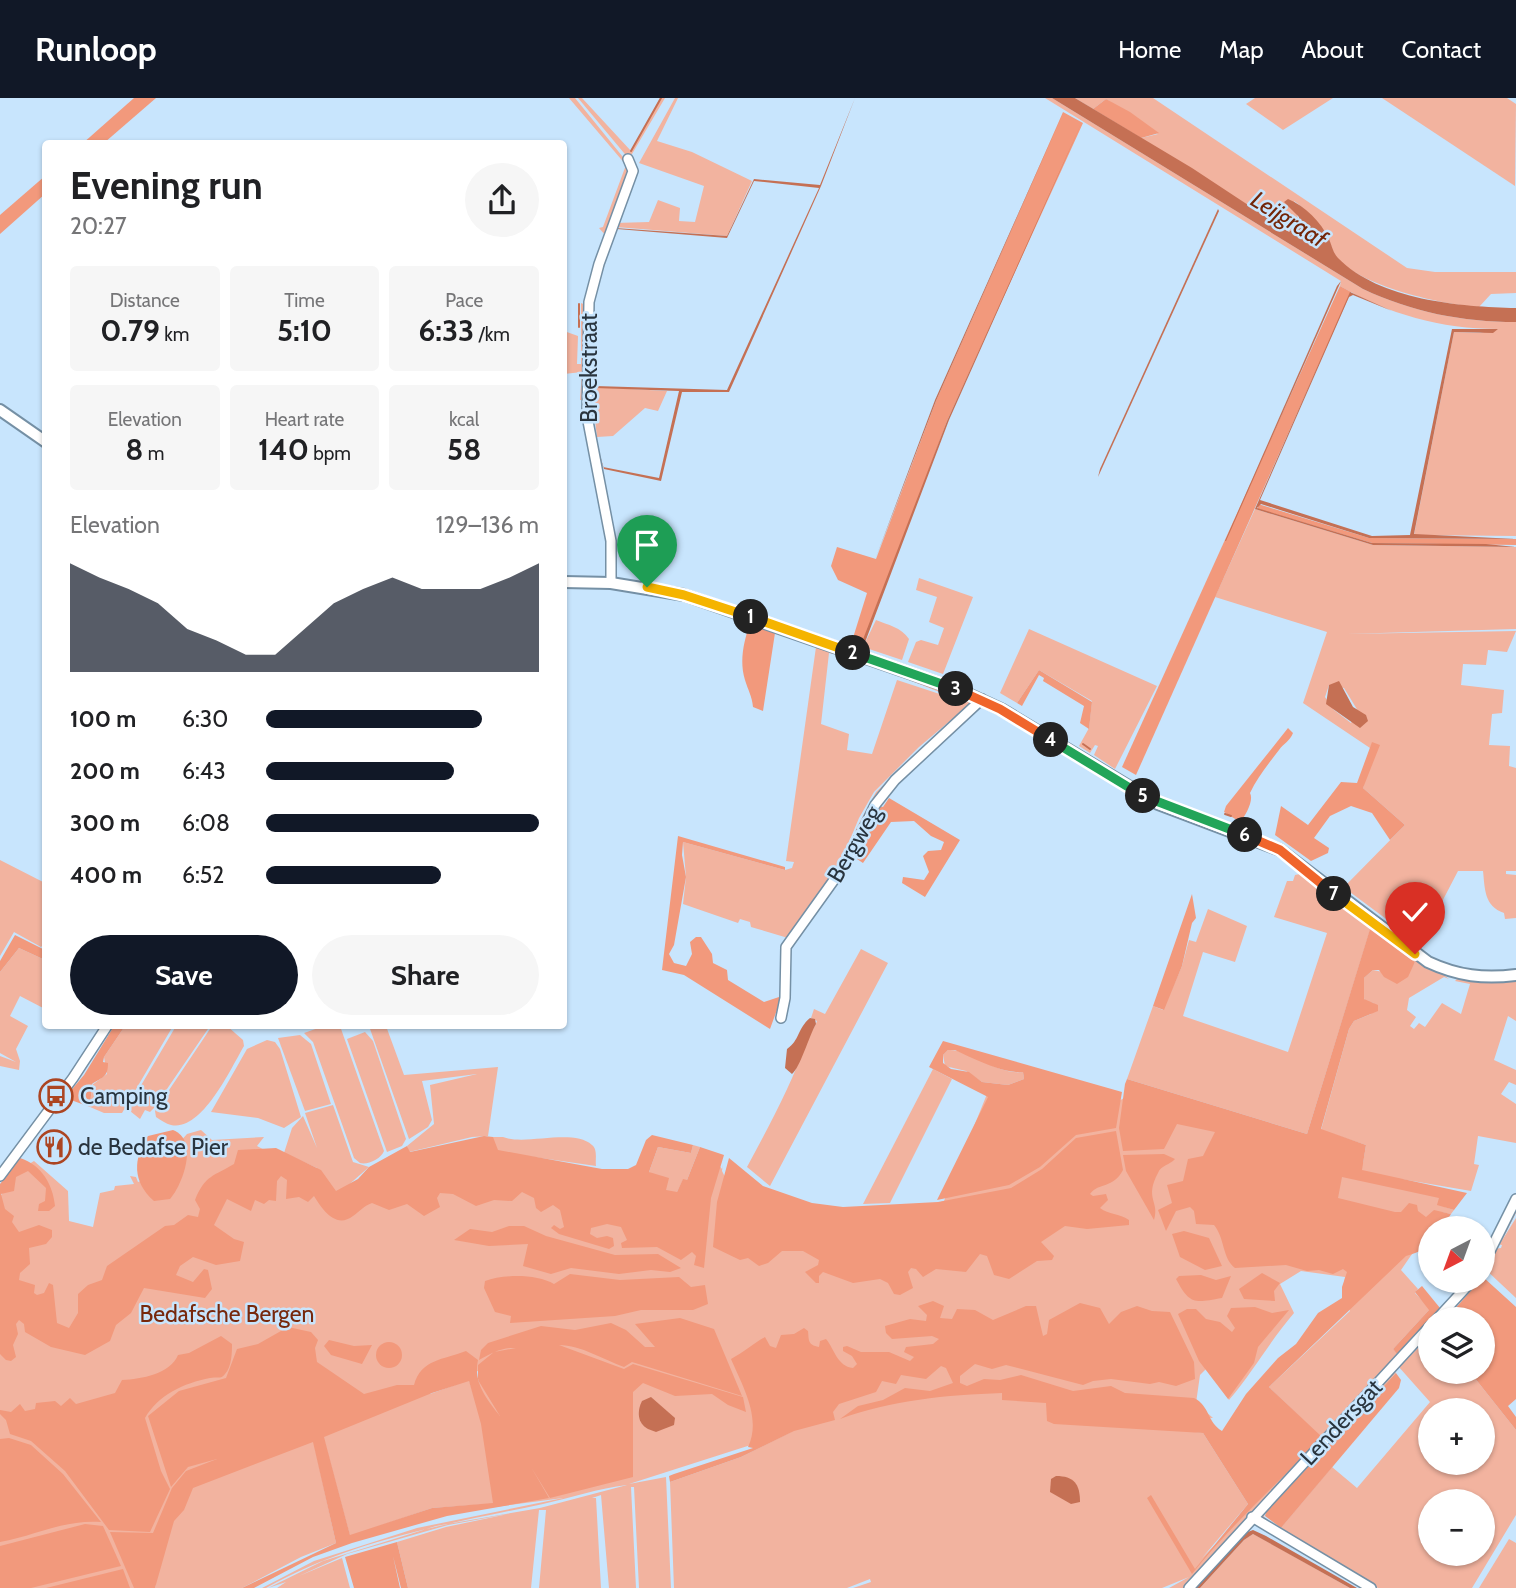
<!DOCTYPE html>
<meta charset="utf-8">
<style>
:root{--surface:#fff;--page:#f6f6f6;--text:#202124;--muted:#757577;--accent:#111827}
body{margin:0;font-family:Cabin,sans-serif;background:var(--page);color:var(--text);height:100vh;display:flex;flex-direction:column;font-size:26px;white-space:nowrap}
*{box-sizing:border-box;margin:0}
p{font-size:23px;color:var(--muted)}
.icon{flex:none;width:38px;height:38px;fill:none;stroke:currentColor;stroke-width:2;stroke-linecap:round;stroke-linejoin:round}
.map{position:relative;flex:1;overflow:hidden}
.drawer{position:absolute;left:42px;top:42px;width:525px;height:889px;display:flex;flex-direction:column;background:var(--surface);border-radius:7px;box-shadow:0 2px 5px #0004}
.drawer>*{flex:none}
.needle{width:46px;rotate:221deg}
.fabs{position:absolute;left:1418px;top:1118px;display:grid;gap:14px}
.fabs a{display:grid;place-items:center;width:77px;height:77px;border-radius:50%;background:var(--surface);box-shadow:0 2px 5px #0004;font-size:35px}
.pin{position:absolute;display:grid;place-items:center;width:60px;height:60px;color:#fff;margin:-72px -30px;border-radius:50% 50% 50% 0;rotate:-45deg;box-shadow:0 0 7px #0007}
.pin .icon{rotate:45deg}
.km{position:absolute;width:35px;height:35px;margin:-18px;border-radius:50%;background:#222;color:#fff;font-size:19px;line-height:35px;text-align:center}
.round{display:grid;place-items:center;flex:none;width:74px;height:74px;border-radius:37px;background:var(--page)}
.summary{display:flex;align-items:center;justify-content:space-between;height:119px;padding:0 28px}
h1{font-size:38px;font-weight:800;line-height:52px}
.metrics{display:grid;grid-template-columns:repeat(3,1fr);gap:10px;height:119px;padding:7px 28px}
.metrics div{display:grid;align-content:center;border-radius:7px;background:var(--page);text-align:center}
.metrics b{font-size:30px;font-weight:800}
.metrics small{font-size:19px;font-weight:400}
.metrics p{font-size:19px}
.chart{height:196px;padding:14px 28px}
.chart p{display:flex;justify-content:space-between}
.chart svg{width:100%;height:126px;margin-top:7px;fill:var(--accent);opacity:.7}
.action{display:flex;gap:14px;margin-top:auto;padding:14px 28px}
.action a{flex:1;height:80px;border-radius:42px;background:var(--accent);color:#fff;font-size:28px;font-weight:800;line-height:80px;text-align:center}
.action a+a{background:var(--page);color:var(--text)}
ul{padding:0 28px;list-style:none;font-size:23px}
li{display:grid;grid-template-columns:112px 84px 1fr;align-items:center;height:52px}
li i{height:18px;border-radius:9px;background:var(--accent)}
header{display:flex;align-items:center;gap:42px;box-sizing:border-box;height:98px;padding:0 35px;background:var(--accent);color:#fff}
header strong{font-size:33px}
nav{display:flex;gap:38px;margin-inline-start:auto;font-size:24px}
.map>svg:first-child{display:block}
</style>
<header>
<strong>Runloop</strong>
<nav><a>Home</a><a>Map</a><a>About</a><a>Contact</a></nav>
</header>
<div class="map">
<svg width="1516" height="1490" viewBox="0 0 1516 1490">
<rect width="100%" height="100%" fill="#c8e5fd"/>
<g fill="#f2b39f" fill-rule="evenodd">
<path d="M569,0h6l56,69 -24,70 -8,-9 4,-1 23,-62z"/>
<path d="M578,0h4l49,53 29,-53h5l-36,61z"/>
<path d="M675,0h3l-21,43 35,11 60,29 -25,55 -111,-9 -17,57 -3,1 19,-62 34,-1 9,-22 22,8 -1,13 16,1 9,-36 -65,-23z"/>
<path d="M1045,0h7l311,191c49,23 99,33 153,33v214l-102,-1 40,-203 26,1 18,-4c-57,0 -110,-15 -158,-43l1,-5z"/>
<path d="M1075,0h78l254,170 28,4h81v21l-25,1 -12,13c-36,-2 -120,-21 -143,-50 -4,-6 -5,-14 -9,-20 -9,-14 -20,-27 -33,-36l5,23 -10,8 -148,-94 17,-4 -52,-35 -13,10z"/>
<path d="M1255,0h78l-50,32 -37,-26z"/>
<path d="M1382,0h125l9,6 -1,82z"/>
<path d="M581,205l7,3 -3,94h-5l2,-28 -18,2v-43l14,5 -1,28h4z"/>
<path d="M590,257h5l-2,32 74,4 -9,20 -13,-3 -32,28 -16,1 -5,-43 3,45 -6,-22z"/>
<path d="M1255,411l118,36 143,2v82l-170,5 170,-3 -9,21 -19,-2 -2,15 -23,-1 -2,21 43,5 -2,23 -10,1 -3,31 21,1 -1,20 7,2v103h-10v3l10,1v43l-11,1 -1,-6c-20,-7 -19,-24 -21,-42h-25l-38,73 16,12 -121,-90 29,21 61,-62 -42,-37 10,-46 -3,6 -67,-45 24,-71 -112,-35zM1329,587l15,3 14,23 -7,12 -17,-13 -9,-13z"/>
<path d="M919,480l54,19 -30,77 -35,-12 8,-20 5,-2 17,5 6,-17 -15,-6 8,-25 -21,-7z"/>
<path d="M740,519l90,31 3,6 -4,-1 -8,71 28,10 -2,16 25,4 25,-74 73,24 -79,-31 1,-3 82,30 -2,9 -64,56 -29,32 -13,20 -18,41 -53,76 -7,4 -37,-11 -1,-5 -10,-3 -2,4 -55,-19 3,-27 -3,-35 102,28 7,-2 2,-6 -8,-1 30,-214 12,3 -88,-30zM964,611l-88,83 -19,35 -11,28 -40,58 38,-59 15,-36 15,-26 45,-45z"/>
<path d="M876,522c12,5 25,7 33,19l-7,21 -39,-13z"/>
<path d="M1029,531l128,57 -42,83 -21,-14 4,-9 -3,-1 -5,8 -11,-7 10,-18 3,-27 -53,-31 -22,33 -17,-10z"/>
<path d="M0,762l45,23v60l-4,4 -27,-15 -14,24z"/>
<path d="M1305,775l144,106 -5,-2 -35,21 -2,12 9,7 -6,9 4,3 5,-6 6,4 17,-24 19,11 9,-30 -15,-3 2,-2 59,-1v43l-8,-5 -14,44 22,10v15l-7,-3 -8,12 15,10v39l-38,-7 -4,28 5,1 -8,26 -70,-12 48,21 -4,7 9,3 -3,4 -10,-2 -40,58 17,19 -3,4 15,16 -37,40 5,5 32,-34v4l-243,264h-18l20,-11 -27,11h-309l18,-6 -1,-3 -23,9h-173l-4,-106 71,-25 50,-25 -162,52 37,-7 5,111h-32l-5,-101h-3l5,101h-27l-8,-93 -9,3h4l5,90h-62l7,-78h-7l-8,78h-123l-11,-46 49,-15 62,-13 -60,11 -101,29 -48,22 43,-18 8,30h-73l9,-6 -18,6 55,-27 113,-35 104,-18 87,-23c-28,3 -57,13 -84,19 -95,20 -192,36 -277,84h-4l52,-27 103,-33 146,-30 -75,10v-4l-56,4 -82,28 -25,-93 -10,5 21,95 -35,14 -59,31h-87l1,-6 -7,6h-149v-391l13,-23 21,-13 34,30 1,30 24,6 7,-34 14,-3 1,-4 19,-2 -4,-8 6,1 2,5 9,-3 40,-45 14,-4 11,10 52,-3 -7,9 47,25 13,-3 -33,-15 8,-25 11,-12 14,32 -12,-35 28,-8 20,57 16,5 -24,21 148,-51h10c22,9 70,-9 89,8 6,5 3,14 4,21l-90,-13 160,32 -17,-13 9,-25 33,6 2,-8 7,2 -13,33h-4l-6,12 -10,7 51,-35 4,5 1,-5 -1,7 11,22 72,30 112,-14 27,-8 43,-107 113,19 43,-27 220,77 3,-18 -45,-15 28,-101 5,-8 17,-7 3,-11 -8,-1 -4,-7 2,-17 9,-8 34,7 8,-15 -45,-32 -63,204 -180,-55 26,-73 10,4 19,-44 7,-26 7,2 12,-33 39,17 -12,36 -32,-10 -20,64 105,36 39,-119 -53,-16 13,-36h6l2,-6zM1301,1173l44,6 -2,14 7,20 -81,76 52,50 -119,121 46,-54 -45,-71 -156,-21 166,6 -17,-15 4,-28 8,-8 21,33c24,-28 41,-59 65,-87l-14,-29zM478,1273l4,52 -13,-43 -39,14 7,-10z"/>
<path d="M19,850l26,12v49l-25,-13 -10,20 18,10 -12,23 4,12 -1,9 -19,-4v-10l16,6 -16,-9v-81z"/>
<path d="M861,851l27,14 -118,223 -23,-19c23,-43 45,-83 60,-127 2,-7 8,-12 10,-19l-6,-3 3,-9 11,5z"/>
<path d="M125,928h48l-51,87h-18l-14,-6 2,-22 15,-11 -3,-17z"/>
<path d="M176,928h34l-56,82 -4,4 -5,-2 -5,9 -10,-8 3,-12z"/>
<path d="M212,928h15l16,14 1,6c-13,22 -42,86 -73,79 -5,-1 -10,-5 -15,-8l-1,-6z"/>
<path d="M324,928h16l44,125c-3,8 -16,14 -24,12l-6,-5 -41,-116 -9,-9z"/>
<path d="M369,928h17l18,49 94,-8 -10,69 -16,1 -63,15 -2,-6 27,-22 -4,-39 47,-11 -55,7 10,39 -4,7 -19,12z"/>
<path d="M365,934l8,9 33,98 -4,7 -15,6 -40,-113z"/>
<path d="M300,937l11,9 20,60 -26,7 -27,-73z"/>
<path d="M267,942l8,2 5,7 21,68 -17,11 -26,-10 -47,-6 36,-63z"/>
<path d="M948,952c21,-2 48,25 75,22l1,7 -16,6 -26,-3 -16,-11 -21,-5 -2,-11z"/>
<path d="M933,971l19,10 -62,124 -27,1z"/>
<path d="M1516,1105v10l-15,29 15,-24v80l-32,-30 10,-19 7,-1 1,-3 -6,-1z"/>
<path d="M1430,1231l-30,37 30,-30v36h40l46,58v85l-44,73h-94l-119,-71 133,-148 4,4 -131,138 -1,6 16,12 52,-62 25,21 73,-86 -32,-36zM1430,1312h52v53h-52zM1430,1404h52v52h-52z"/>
<path d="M1253,1436l8,4 89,50h-150l44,-48z"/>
<path d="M1509,1441l7,4v45h-37z"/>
</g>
<g fill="#f2997c" fill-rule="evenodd">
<path d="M134,0h22l-52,45 -22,1z"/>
<path d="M1106,1l24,13 29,21 -18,5 -48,-29z"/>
<path d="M1063,14l20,11 -136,298 -84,225 -11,-5 15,-48 -29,-13 -7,-14 6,-19 39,12 60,-158z"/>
<path d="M45,78v18l-45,40v-19z"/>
<path d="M1340,188l11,6 -215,483 -14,-8z"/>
<path d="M1258,406l111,34 147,1v6l-144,-2 -114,-34z"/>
<path d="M750,525l25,10 -12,78 -10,-4c-1,-11 -5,-17 -8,-27 -6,-19 -1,-39 5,-57z"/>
<path d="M1039,572l53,32 -3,27 -9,-6 4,-17 -41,-25 1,-3 -5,-3 -17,31 -5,-3z"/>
<path d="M1288,630l5,5c-3,8 -9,10 -14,17 -10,13 -22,28 -29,43 4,7 -4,22 -10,29l-16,-10 2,-6z"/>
<path d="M1372,644l8,3 -17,43 42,37 -15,15 -18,-27 -21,-7 -21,10 -16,22 15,10 -1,5 -17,8 -36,-26 6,-29 27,19 33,-43 16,1z"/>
<path d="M889,700l71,42 -35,57 -23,-14 1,-6 21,3 5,-8 -6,-16 5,-5 13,-1 3,-8 -13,-6 -17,-15 -23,1 -28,41 -9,-6 4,-5 2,2 19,-48 4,1z"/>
<path d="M678,738l107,31v3l-102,-28 -1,13 4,22 -12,68 -5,9 5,9 12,3 6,-12 -2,-12 6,-5h5l11,17 1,9 14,7 1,10 36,22 18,-6 -12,33 -86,-54 -22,-5z"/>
<path d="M1192,796l4,24 -4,5 -10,43 -18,44 -11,-4z"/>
<path d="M1370,831l45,33 -7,15 -11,7 -13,-7 -5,-7h-6l-9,8v21l14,6v6l-24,10 -5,8 -28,100 45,16 -4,25 105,23 -13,17 -17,-5 2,-7 -97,-21 -4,21 57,14h6l8,-9 8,2 1,6 8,6 8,-7 17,4 -9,14h-12c0,21 -5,22 -24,28l-137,131 53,50c-44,46 -91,88 -130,137l-45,-76 4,-3 44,74 53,-65 -45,-71 -149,-9 -7,-3 -1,-18 -44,-3v-7c-56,2 -110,7 -162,26l18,-13 25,-6 22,-12 25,3 23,-8 -7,-15 -5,-2 -15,13 -25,-4 -5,9 -14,-3 -6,11 -37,12 -6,8 2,8 -41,11 -53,26 -71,25 -1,-6 5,-2 79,-26 -5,-1c14,-29 -6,-62 -17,-88 13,-7 22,-15 34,-22l5,9 6,2 5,-13 13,-1 10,-6 4,3c1,8 -1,14 11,16l1,-6 6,-2c9,11 11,27 27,29l4,-4 -5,-8 -9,-5v-4l4,-1 14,6h28l21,9 4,-4 -10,-5 2,-5 27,-3 6,-5 -7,-3 -40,3 -6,-6 -1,-7 25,-7 16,2 1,-6 -9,-9 15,-5 11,5 -4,12 12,1 5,-10 18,1 18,10 33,-14h10l7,30 4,-2 2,-14 31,-17 20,5 9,16 12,-12 16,-6 15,5 18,1 24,50 1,17 -19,7 -17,-4 -9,2 -39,-5 -18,2 -10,4 -77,-20 -14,4 -17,-5 -15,12v7l7,3 17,-7 16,1 21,-5 52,16 38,-5 14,7 69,5c16,8 13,24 28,33l24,-37 32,-36 18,-14 22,-31 24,-15v-11l5,-15 -4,-3 -10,5 -14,-4 -12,1 -21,-6 -51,3c-13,-10 -10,-30 -21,-43l-18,-1 -2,-13 -4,-4 -14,4 -10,20 -8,-21 14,-7 -5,-18 16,-4 5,-22 15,-3 12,-24 -38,-8 -13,25 -41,2 -4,-23 6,-44 2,-5 180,55z"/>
<path d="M15,837l30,15v10l-26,-12 -19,24v-11z"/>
<path d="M114,928h11l-21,31 -1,5 5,1c0,15 -6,14 -16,21l-2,23 -19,-7 -6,5 -3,-4 22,-26z"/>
<path d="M943,943l179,51 -6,36 -40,7 -36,32 -31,18 -72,15 51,-103 -59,-30zM955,952c17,8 49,24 68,22l1,7 -16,6 -26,-3 -13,-10 -18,-3 -8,-6v-8l5,-5z"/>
<path d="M173,1032c26,10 10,54 -3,69l-16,2c-22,-19 -21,-43 -6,-65z"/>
<path d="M1116,1033l7,39c-10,19 -24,12 -33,24l3,2 13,-2 2,6 -8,8c9,7 19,5 29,12v5l-42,4 -22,-3 -24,16 13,14 -2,4 -15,1 -28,18 -15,-4 -7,-19 -7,-2 -14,18 -30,-3 -13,8 -7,-8 -5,-1 -3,4 5,16 -13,7 -6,-1 -6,-11 -8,-4 -27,4 -30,-11 -4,4v7h-3l-11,-11 13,-7 1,-5 -16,-9h-21l-14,12 -9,3 -11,-8 -8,2 -27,-13 4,-45 12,-44 34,28 49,17 31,4 95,-5 73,-14 31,-19 34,-31z"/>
<path d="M652,1037l41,10 -2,8 -33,-6 -9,25 20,6 -3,12 11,2 6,-13 4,1 13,-33 24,8 -13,43 -7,70 -10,-3 2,-9 -4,-4 -11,8 -24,-13 -35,1 -1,-5 6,-3 -6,-13 -14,-3 -16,4 -1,6 7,4 10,-2 6,2 1,8 -5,3 -50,-15 -8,-6 3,-3 6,4 4,-2 -4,-17 -7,-5 -12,7 -5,-4 -2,-10 -12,-6 -10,9 -18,-1 -18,6 -23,-12 -13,-1 -3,5 3,9 -16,9 -17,-12 -18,6 -17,-7c-8,3 -12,8 -19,13 -18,14 -32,-9 -39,-20l-6,6 -9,-5 -13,2 1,-19 -6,-4 -4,5 -1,20 -7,-1 -5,4 -9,-4 -4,11 -24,-12 -13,26 20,14 10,3 -4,19 -24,4 -23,-8 -13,9 -4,9 17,7 11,-13 4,1 4,19 -7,9 -61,-10 -13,25 -15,12 -6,16 -25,14 -34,-8 -26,-15 -1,-8 -5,-4 -3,4 2,10 -5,11 3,12 -5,4 -5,-1 -6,-6v-170l20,-26c22,7 33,27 35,48l-6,5h-11l1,-7 6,-3 1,-13 -18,-17 -12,6 -2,14 -13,3 4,15 9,7 -2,6 7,10 20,-7 13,5v7l-6,7 -17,4 1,16 -10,9 -1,7 16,5 -1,8 3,2 7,-2 5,-10 4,2 4,38 12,5 9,-15v-19l10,-9 14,-5 5,-14 58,-40 9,-1 14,-10 10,2 2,-8 -5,-9c10,-25 19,-24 39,-36l4,-14 38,-2 45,22 15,21 22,-12 11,-12 38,-21 3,6 74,-16 9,1 5,13 104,19h26l8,-4 10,-25z"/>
<path d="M1164,1056l11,5c-5,6 -14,6 -17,14 -14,26 2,28 -4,47l-28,-49 -3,-16z"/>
<path d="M509,1128h15l22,10 69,19 43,-1 23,14 -11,4 -19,-2 -32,4 -48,-6 -20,6 -28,-8 5,-22 -39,2 -35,-6 16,-11 22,3z"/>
<path d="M1184,1133l25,7 13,28 -17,4 -25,-13 -8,-23z"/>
<path d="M1262,1175l18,10 -6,8 1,10 -31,-2 -5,-10z"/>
<path d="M570,1176l50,6 59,-3 12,10 14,-2 3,19 -15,6h-52l-26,6 -105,7 1,-7 -16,-4 -11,-24 1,-7c19,-7 52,-7 69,3z"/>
<path d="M1201,1177l15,5 15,-4 -9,22c-28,5 -32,7 -46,-19l3,-3z"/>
<path d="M1483,1179l33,30v92l-8,7 8,11v13l-46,-58h12v-52h-37z"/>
<path d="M1422,1188l18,22 -42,47 -5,-6 36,-39 -14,-18z"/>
<path d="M1255,1209l17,6 17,-3 -31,37 -4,16 -26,36 -29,-38 -21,-47 9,-5h9l10,10 14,3 12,10 3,-4 -8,-12 4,-8z"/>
<path d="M680,1220l34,11 28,67 -110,-34 -8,5c-20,-7 -43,-22 -65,-22l65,24 9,-5 110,33 3,15 -18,-7 -16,-11 -37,2 -32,-13 -10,9v85l-83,21 -19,-31 18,31 -102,18 -95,27 -39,14 -59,31h-12l94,-45 -23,-101 -120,46 -9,22 -10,11 -19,67h-21l-24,-56 43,1 19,-45 14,-17 31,-12 -29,8 -17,20 -23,-71 31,-25 47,-13 11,-29 21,-5 30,-17 23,5 7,8 -3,8 2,14 47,32 33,-9h17c7,-26 29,-25 52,-34l12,9c-5,23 9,39 22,56l-22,-36v-15l16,-13 22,-4c-14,-1 -24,5 -37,12l2,-10 7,-7 53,-17 34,4 36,-7 15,7 19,17h10l-20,-23zM469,1283l12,43 12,79 -61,5 -82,27 -26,-98 108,-44z"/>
<path d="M221,1238l11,8c0,7 0,23 -7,30 -4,6 -9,2 -15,4 -26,5 -52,17 -65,40l16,53 9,18 -20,43 -41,-2 -44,-59 -34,-30 -21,-7 -4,-14 -6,-6v-4l11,2 9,-8 5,7 10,-2 1,-6 19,-2 6,5 9,-8 6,6 39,-11 7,-13c20,-1 48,-6 56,-25l11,-2z"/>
<path d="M329,1242l25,6 18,-1 -10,19 -31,-9 -7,-9z"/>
<circle cx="389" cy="1257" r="13"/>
<path d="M1396,1275l5,7 -2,8 -118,140 -16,-12 1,-4z"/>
<path d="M9,1340l22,7 32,29 38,48c-35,-3 -67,14 -101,20v-103z"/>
<path d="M85,1426l18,2 18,40 -90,22h-31v-42z"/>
<path d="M397,1444l11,46h-7l-8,-32 7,32h-46l-9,-31z"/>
<path d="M123,1471l7,19h-84z"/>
</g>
<g fill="#c57054">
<path d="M855,0l-34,88 -92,206h-47l-21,89 -57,-12 -5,-17 4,15 56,11 20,-87 -84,-3 -2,-1v-29l2,28 132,4 92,-202 -65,-7 -27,57 -110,-9 -9,24 7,-25 112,8 27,-57 66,6z"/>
<path d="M1052,0h23l117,70 97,64 10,-8v-7l-15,-15 4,-3c17,7 33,23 41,40 3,7 4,14 9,19 41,42 123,49 178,50v14c-54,0 -104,-10 -153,-33z"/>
<path d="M1063,15l-127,288 -61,159 60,-160z"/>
<path d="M1081,26l-132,296 -85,225 -2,-3 85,-221z"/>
<path d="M1218,111l1,2 -121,266 2,-8z"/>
<path d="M1341,183l-115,260h-1l112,-255z"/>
<path d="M1350,194l42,19 -39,-16 -4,2 -89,203 112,36 38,-1 42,-206h46l-5,4 -39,-1 -40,202 102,5 -147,-1 -108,-34 -4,4 115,35 114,1 30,3 -143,-2 -118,-36z"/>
<path d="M1339,583l14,26 13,8 2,6 -8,7 -34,-24 3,-19z"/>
<path d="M810,920l5,1 1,5c-7,12 -16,44 -24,50l-7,-6 2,-19c13,-9 10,-20 23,-31z"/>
<path d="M651,1299l24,21 -1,7 -18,7 -8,-3c-11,-6 -11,-18 -6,-28z"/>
<path d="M1056,1378c18,0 24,8 24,26l-9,2 -21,-12 1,-13z"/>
<path d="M1253,1432l13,6 91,52h-7l-97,-54 -9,6 -44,48h-4l49,-55z"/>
</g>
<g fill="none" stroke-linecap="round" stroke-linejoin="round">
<g stroke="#c57054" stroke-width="2">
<path d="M631,53l30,-53"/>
<path d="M579,229v-23"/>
<path d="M1083,646l7,5"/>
<path d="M1225,716l6,2"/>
</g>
<defs>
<g id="minor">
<path d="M611,485v-42l-24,-125 2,-114 10,-38 34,-93 -5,-12"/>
<path d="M781,920l4,-20 1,-51 63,-88 26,-54 20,-25 87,-81"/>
<path d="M0,1078l73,-98 34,-52"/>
<path d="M1482,1169l34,-68"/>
<path d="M1436,1222l36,-39"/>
<path d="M1252,1419l119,71"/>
<path d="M1189,1490l241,-262"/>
</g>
<g id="tertiary">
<path d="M0,312l46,32"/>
<path d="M564,484l47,1 73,12 280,97 37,17 157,95 122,46 148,112c30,14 56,17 88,13"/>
</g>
</defs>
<use href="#minor" stroke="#7590a5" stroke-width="12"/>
<use href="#tertiary" stroke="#7590a5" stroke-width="14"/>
<use href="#minor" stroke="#fff" stroke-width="9"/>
<use href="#tertiary" stroke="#fff" stroke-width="10"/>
</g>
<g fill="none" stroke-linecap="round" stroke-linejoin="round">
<defs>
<path id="split-1" d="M647,489l37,8 67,22"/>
<path id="split-2" d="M751,519l102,36"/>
<path id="split-3" d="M853,555l103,36"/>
<path id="split-4" d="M956,591l44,20 51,31"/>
<path id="split-5" d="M1051,642l92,56"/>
<path id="split-6" d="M1143,698l102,39"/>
<path id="split-7" d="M1245,737l35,15 54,44"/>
<path id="split-8" d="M1334,796l81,60"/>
</defs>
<use href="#split-1" stroke="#fff" stroke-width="14"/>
<use href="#split-2" stroke="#fff" stroke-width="14"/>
<use href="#split-3" stroke="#fff" stroke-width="14"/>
<use href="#split-4" stroke="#fff" stroke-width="14"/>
<use href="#split-5" stroke="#fff" stroke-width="14"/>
<use href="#split-6" stroke="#fff" stroke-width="14"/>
<use href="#split-7" stroke="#fff" stroke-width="14"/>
<use href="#split-8" stroke="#fff" stroke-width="14"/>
<use href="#split-1" stroke="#f5b400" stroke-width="9"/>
<use href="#split-2" stroke="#f5b400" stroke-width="9"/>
<use href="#split-3" stroke="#22a559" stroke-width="9"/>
<use href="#split-4" stroke="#f0652b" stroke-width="9"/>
<use href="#split-5" stroke="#22a559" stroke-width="9"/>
<use href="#split-6" stroke="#22a559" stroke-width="9"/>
<use href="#split-7" stroke="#f0652b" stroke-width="9"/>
<use href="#split-8" stroke="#f5b400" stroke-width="9"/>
</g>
<defs>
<symbol id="bus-ring" viewBox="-11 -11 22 22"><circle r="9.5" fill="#c8e5fd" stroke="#ac4522" stroke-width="1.5"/><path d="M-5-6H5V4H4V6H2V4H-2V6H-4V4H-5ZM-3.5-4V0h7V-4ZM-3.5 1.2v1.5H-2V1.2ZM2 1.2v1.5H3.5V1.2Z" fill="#ac4522"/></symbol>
<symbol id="restaurant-ring" viewBox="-11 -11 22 22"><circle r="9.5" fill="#c8e5fd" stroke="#ac4522" stroke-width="1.5"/><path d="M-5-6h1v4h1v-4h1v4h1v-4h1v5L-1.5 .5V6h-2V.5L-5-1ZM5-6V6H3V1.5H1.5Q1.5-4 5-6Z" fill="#ac4522"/></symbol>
</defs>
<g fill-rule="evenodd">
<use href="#bus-ring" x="37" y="979" width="38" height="38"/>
<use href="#restaurant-ring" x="35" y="1030" width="38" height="38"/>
</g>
<g text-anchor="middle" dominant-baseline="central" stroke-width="5" stroke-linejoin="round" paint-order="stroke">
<g font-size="23" fill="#29343e" stroke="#c8e5fd">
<text transform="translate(589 270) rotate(-90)">Broekstraat</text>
<text transform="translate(854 746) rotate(-60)">Bergweg</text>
<text transform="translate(1341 1324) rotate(-47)">Lendersgat</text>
</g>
<g font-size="23" fill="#29343e" stroke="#c8e5fd" text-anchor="start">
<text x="80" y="998">Camping</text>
<text x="78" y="1049">de Bedafse Pier</text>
</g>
<g font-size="23" fill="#77280c" stroke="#c8e5fd">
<text x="227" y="1216">Bedafsche Bergen</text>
</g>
<g font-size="24" font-style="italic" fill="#732507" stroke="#c8e5fd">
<text transform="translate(1289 121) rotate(32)">Leijgraaf</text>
</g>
</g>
</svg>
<div class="fabs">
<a><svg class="needle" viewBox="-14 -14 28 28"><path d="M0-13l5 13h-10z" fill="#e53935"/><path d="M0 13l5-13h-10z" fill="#757577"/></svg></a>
<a><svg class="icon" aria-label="layers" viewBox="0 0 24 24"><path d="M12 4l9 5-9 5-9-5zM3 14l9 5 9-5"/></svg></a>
<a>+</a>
<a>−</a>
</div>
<div class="pin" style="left:647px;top:489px;background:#1e9e55"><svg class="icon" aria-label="arrive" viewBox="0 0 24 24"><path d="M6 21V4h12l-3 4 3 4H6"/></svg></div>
<div class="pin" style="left:1415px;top:856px;background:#d93025"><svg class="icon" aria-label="check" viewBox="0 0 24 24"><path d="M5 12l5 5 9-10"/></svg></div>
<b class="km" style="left:751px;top:519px">1</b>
<b class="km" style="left:853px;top:555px">2</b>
<b class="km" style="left:956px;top:591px">3</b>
<b class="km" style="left:1051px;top:642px">4</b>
<b class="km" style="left:1143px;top:698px">5</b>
<b class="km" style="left:1245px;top:737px">6</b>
<b class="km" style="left:1334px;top:796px">7</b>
<section class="drawer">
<div class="summary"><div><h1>Evening run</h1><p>20:27</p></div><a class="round"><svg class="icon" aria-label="share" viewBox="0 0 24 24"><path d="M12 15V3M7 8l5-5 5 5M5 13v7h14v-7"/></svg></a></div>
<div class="metrics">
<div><p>Distance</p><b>0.79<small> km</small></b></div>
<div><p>Time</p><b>5:10</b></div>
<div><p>Pace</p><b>6:33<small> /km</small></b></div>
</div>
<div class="metrics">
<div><p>Elevation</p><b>8<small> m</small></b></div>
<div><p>Heart rate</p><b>140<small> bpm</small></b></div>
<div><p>kcal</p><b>58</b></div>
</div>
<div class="chart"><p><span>Elevation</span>129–136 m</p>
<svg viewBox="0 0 160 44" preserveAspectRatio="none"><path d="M0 44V6L10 11L20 15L30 20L40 29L50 33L60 38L70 38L80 29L90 20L100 15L110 11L120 15L130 15L140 15L150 11L160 6V44z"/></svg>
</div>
<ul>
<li><b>100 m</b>6:30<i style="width:79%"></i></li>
<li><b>200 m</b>6:43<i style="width:69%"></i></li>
<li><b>300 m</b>6:08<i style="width:100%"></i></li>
<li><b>400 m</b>6:52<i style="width:64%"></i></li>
</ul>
<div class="action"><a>Save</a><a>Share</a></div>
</section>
</div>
